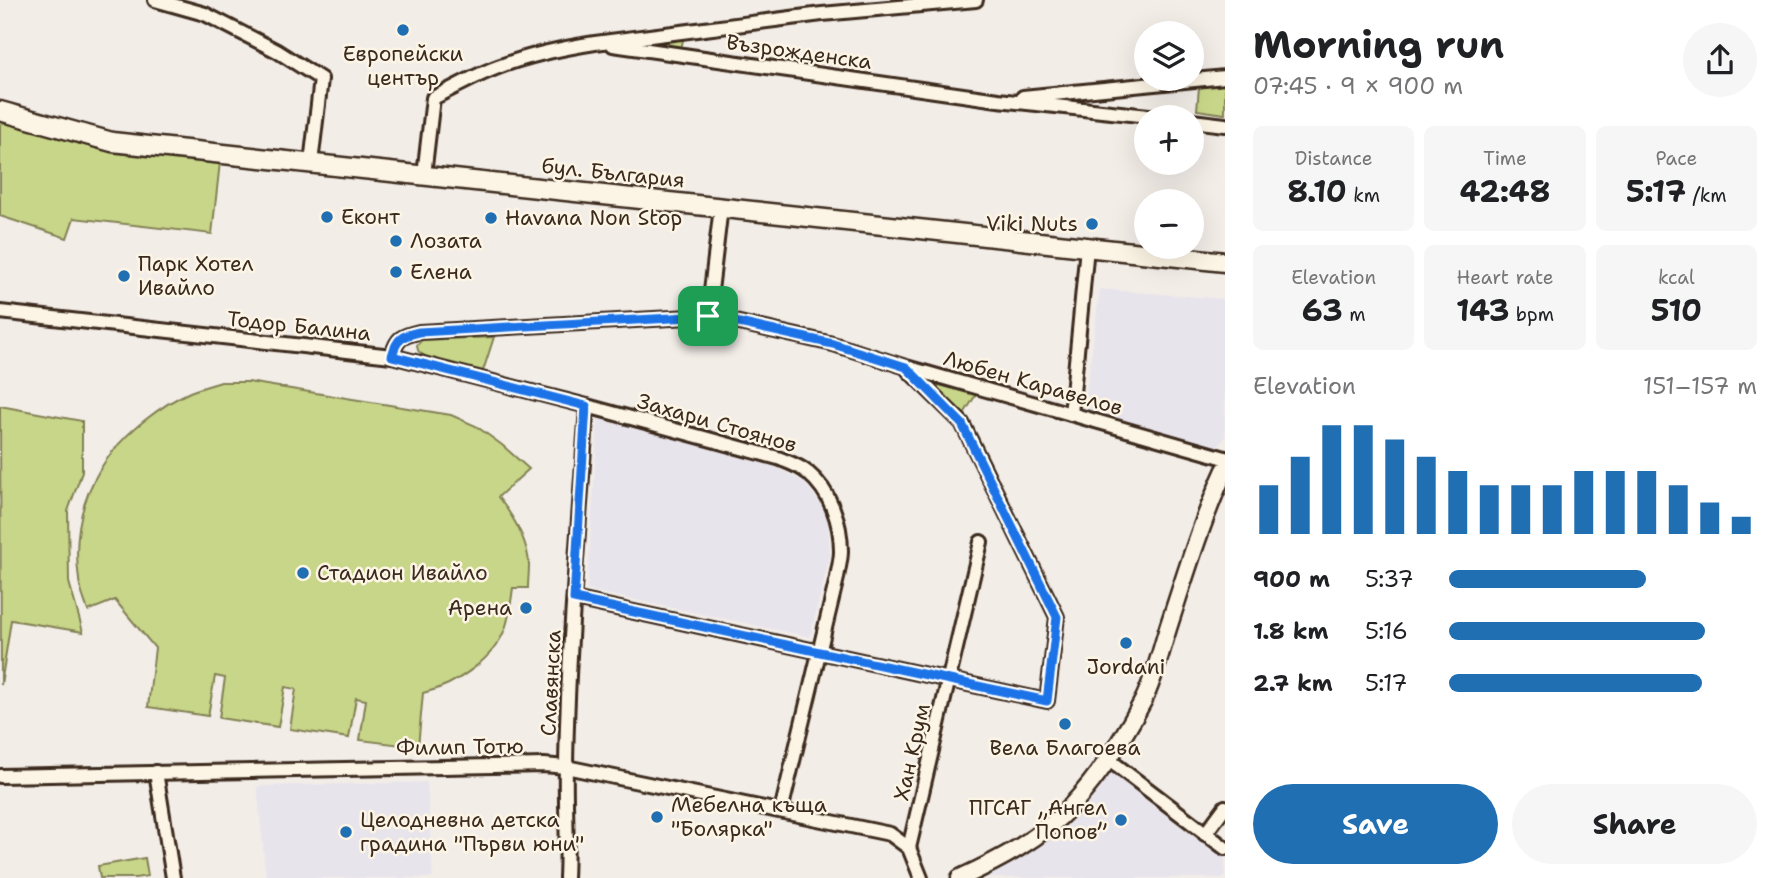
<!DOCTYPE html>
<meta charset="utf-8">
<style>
:root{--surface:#fff;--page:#f6f6f6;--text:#202124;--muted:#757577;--accent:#1f6fb2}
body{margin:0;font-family:"Shantell Sans",sans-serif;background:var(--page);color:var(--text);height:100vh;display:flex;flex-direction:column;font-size:26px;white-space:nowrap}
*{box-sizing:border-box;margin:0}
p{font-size:23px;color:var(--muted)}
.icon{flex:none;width:38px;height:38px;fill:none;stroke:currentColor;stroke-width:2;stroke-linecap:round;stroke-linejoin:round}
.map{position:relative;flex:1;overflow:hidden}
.sheet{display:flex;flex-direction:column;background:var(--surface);width:560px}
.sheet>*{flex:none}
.tools{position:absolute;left:1134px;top:21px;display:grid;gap:14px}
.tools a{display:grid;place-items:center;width:70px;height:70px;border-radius:50%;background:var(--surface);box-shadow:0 7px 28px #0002;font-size:35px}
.pin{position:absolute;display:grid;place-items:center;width:60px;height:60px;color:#fff;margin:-30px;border-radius:14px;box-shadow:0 4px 10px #0006}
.round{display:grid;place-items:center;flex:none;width:74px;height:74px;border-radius:37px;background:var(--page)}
.head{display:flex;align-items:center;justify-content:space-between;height:119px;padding:0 28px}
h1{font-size:38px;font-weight:700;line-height:52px}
.figures{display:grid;grid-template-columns:repeat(3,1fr);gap:10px;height:119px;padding:7px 28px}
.figures div{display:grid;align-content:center;border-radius:10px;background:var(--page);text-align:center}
.figures b{font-size:30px;font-weight:700}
.figures small{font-size:19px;font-weight:400}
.figures p{font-size:19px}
.chart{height:196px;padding:14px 28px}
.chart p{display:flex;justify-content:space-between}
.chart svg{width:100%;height:126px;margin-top:7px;stroke:var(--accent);stroke-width:6}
.primary-button{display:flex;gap:14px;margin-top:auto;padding:14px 28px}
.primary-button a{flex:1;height:80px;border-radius:42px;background:var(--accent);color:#fff;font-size:28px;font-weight:700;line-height:80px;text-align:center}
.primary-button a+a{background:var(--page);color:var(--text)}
ul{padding:0 28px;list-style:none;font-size:23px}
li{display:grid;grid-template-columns:112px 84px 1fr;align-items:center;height:52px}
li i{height:18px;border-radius:9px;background:var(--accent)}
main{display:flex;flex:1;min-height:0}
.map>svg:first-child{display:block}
</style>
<main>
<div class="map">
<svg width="1225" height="878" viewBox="0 0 1225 878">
<rect width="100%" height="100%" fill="#f3ede8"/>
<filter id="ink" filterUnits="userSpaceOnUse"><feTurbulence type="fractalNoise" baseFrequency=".0143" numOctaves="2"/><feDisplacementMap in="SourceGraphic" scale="14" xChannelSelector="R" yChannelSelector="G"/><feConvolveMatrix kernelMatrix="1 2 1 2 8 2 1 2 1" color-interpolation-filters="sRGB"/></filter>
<g filter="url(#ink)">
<g fill="#e8e4ec">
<path d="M1100,289l125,10v139l-8,9 -133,-38z"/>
<path d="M598,417l172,47 36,19 22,33 2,40 -20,81 -223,-47z"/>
<path d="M1108,759l117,89v30h-265l73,-40z"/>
<path d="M427,782l6,96h-167l-9,-92z"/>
</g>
<g fill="#c8d689" stroke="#828054" stroke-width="2">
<path d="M684,35l-3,15 -59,-7z"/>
<path d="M1225,84v30l-28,-4 2,-23z"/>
<path d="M0,111l112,31 109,11 -9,81 -138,-16 -7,20 -67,-22z"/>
<path d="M494,337l-11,34c-15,-4 -50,-9 -61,-17 -5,-3 -4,-4 -5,-9l5,-5z"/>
<path d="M221,382h27l203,33 25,11 26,19 27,24 -31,28c15,19 30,43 31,68 0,8 -1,16 -1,23h-15c-2,13 -3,26 -7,38 -10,32 -51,60 -83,67l-5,54 -58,-7 6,-40 -10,-2 -7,40 -59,-9 6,-40 -11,-2 -7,40 -59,-9 6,-40 -10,-2 -7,40 -60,-9 7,-59 -40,-48 -27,11c-3,-10 -8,-20 -9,-31 -9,-64 14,-120 66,-160 14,-11 29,-21 45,-28 10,-4 21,-7 31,-10z"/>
<path d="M931,382l46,11 -15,24z"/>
<path d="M0,406l82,15v51l-14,39 1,71 14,50 -72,-12 -10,65z"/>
<path d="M145,858l3,18 -13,2h-35l-2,-12z"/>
</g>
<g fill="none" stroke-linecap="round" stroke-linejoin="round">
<defs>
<g id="minor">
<path d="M155,0l50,14 72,37 44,28 -10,84"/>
<path d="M613,45l385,55 160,17"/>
<path d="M1023,97l202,-20"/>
<path d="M1192,121l33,4"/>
<path d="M424,175l9,-77c21,-10 43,-23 65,-31 31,-12 65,-19 97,-24l227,-29 154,-14"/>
<path d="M0,312l392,44c5,-18 9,-20 27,-24l289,-16 125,28 73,23 319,91"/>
<path d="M708,316l13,-109"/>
<path d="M392,356l195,50 191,52c10,4 22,8 30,15 22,18 33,49 33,78 0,9 -3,19 -4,27l-56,233"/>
<path d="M1071,414l16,-167"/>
<path d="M574,599l473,102 10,-84 -95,-194 -54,-53"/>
<path d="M1108,759l117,89"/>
<path d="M156,772l17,106"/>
<path d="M0,776l544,-11 22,2 324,67 19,14 12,30"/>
<path d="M1205,834l20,-27"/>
<path d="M909,848l72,-306"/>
<path d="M566,878c2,-38 -1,-75 0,-113 2,-119 13,-239 21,-359"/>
</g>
<path id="tertiary" d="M960,878c40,-18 81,-40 111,-72 28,-30 53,-69 72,-105 12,-24 18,-51 26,-76 17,-52 33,-105 56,-155"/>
<path id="secondary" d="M0,111l112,31 1113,120"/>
</defs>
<use href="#minor" stroke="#3b2a1e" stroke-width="18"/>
<use href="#tertiary" stroke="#3b2a1e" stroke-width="21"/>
<use href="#secondary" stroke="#3b2a1e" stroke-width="23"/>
<use href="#minor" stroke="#fcf5e5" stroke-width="12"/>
<use href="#tertiary" stroke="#fcf5e5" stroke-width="16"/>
<use href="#secondary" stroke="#fcf5e5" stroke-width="18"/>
</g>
</g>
<g fill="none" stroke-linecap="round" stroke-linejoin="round" filter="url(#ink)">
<defs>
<path id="route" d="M708,316l125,28 73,23 56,57 95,193 -10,84 -473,-102 12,-193 -194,-50c5,-18 9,-20 27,-24z"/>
</defs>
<use href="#route" stroke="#fff" stroke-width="14"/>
<use href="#route" stroke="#1a73e8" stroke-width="9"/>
</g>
<g fill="#1f6fb2" stroke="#fcf5e5" stroke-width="2.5">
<circle cx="403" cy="30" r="7"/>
<circle cx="327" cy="217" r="7"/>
<circle cx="491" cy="218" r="7"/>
<circle cx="1092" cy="224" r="7"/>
<circle cx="396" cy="241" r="7"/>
<circle cx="396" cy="272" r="7"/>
<circle cx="124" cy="276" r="7"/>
<circle cx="303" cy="573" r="7"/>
<circle cx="526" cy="608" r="7"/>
<circle cx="1126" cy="643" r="7"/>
<circle cx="1065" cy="724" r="7"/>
<circle cx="657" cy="817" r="7"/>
<circle cx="1121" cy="820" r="7"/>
<circle cx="346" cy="832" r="7"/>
</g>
<g text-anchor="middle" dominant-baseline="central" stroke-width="5" stroke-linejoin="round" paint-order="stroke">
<g font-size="21" fill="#3b2a1e" stroke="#fcf5e5">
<text transform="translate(799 52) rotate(8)">Възрожденска</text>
<text transform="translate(613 173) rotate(6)">бул. България</text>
<text transform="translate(299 326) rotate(6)">Тодор Балина</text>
<text transform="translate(1033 383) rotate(16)">Любен Каравелов</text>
<text transform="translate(717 423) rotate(16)">Захари Стоянов</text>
<text transform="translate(551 683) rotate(-87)">Славянска</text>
<text transform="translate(460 747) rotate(-1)">Филип Тотю</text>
<text transform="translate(912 752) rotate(-77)">Хан Крум</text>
</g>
<g font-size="21" fill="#3b2a1e" stroke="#fcf5e5" text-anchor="start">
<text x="403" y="54" text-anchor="middle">Европейски<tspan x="403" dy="24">център</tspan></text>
<text x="341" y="217">Еконт</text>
<text x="505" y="218">Havana Non Stop</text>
<text x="1078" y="224" text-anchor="end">Viki Nuts</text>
<text x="410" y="241">Лозата</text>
<text x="138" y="264">Парк Хотел<tspan x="138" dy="24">Ивайло</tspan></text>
<text x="410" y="272">Елена</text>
<text x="317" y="573">Стадион Ивайло</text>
<text x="512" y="608" text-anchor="end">Арена</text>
<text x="1126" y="667" text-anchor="middle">Jordani</text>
<text x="1065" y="748" text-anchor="middle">Вела Благоева</text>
<text x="671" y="805">Мебелна къща<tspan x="671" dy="24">"Болярка"</tspan></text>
<text x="1107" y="808" text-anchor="end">ПГСАГ „Ангел<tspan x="1107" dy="24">Попов”</tspan></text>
<text x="360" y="820">Целодневна детска<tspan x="360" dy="24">градина "Първи юни"</tspan></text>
</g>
</g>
</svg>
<div class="tools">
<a><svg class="icon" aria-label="layers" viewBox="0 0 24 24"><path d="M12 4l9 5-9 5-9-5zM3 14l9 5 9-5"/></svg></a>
<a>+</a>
<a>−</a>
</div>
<div class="pin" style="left:708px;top:316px;background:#1e9e55"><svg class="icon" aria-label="arrive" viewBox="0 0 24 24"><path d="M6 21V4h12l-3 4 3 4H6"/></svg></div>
</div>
<section class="sheet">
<div class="head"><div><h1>Morning run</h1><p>07:45 · 9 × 900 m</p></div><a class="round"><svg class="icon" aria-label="share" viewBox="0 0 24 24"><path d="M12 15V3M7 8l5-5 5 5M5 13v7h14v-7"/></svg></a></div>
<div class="figures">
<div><p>Distance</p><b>8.10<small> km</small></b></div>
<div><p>Time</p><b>42:48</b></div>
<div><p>Pace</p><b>5:17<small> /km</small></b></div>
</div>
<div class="figures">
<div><p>Elevation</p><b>63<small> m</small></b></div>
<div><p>Heart rate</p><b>143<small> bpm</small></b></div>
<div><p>kcal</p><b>510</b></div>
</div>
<div class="chart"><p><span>Elevation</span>151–157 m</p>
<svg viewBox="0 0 160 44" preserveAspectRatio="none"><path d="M5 44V27M15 44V17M25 44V6M35 44V6M45 44V11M55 44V17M65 44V22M75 44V27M85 44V27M95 44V27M105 44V22M115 44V22M125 44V22M135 44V27M145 44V33M155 44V38"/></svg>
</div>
<ul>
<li><b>900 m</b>5:37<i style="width:64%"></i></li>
<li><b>1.8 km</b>5:16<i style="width:83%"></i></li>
<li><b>2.7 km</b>5:17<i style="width:82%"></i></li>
</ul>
<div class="primary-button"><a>Save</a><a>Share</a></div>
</section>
</main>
